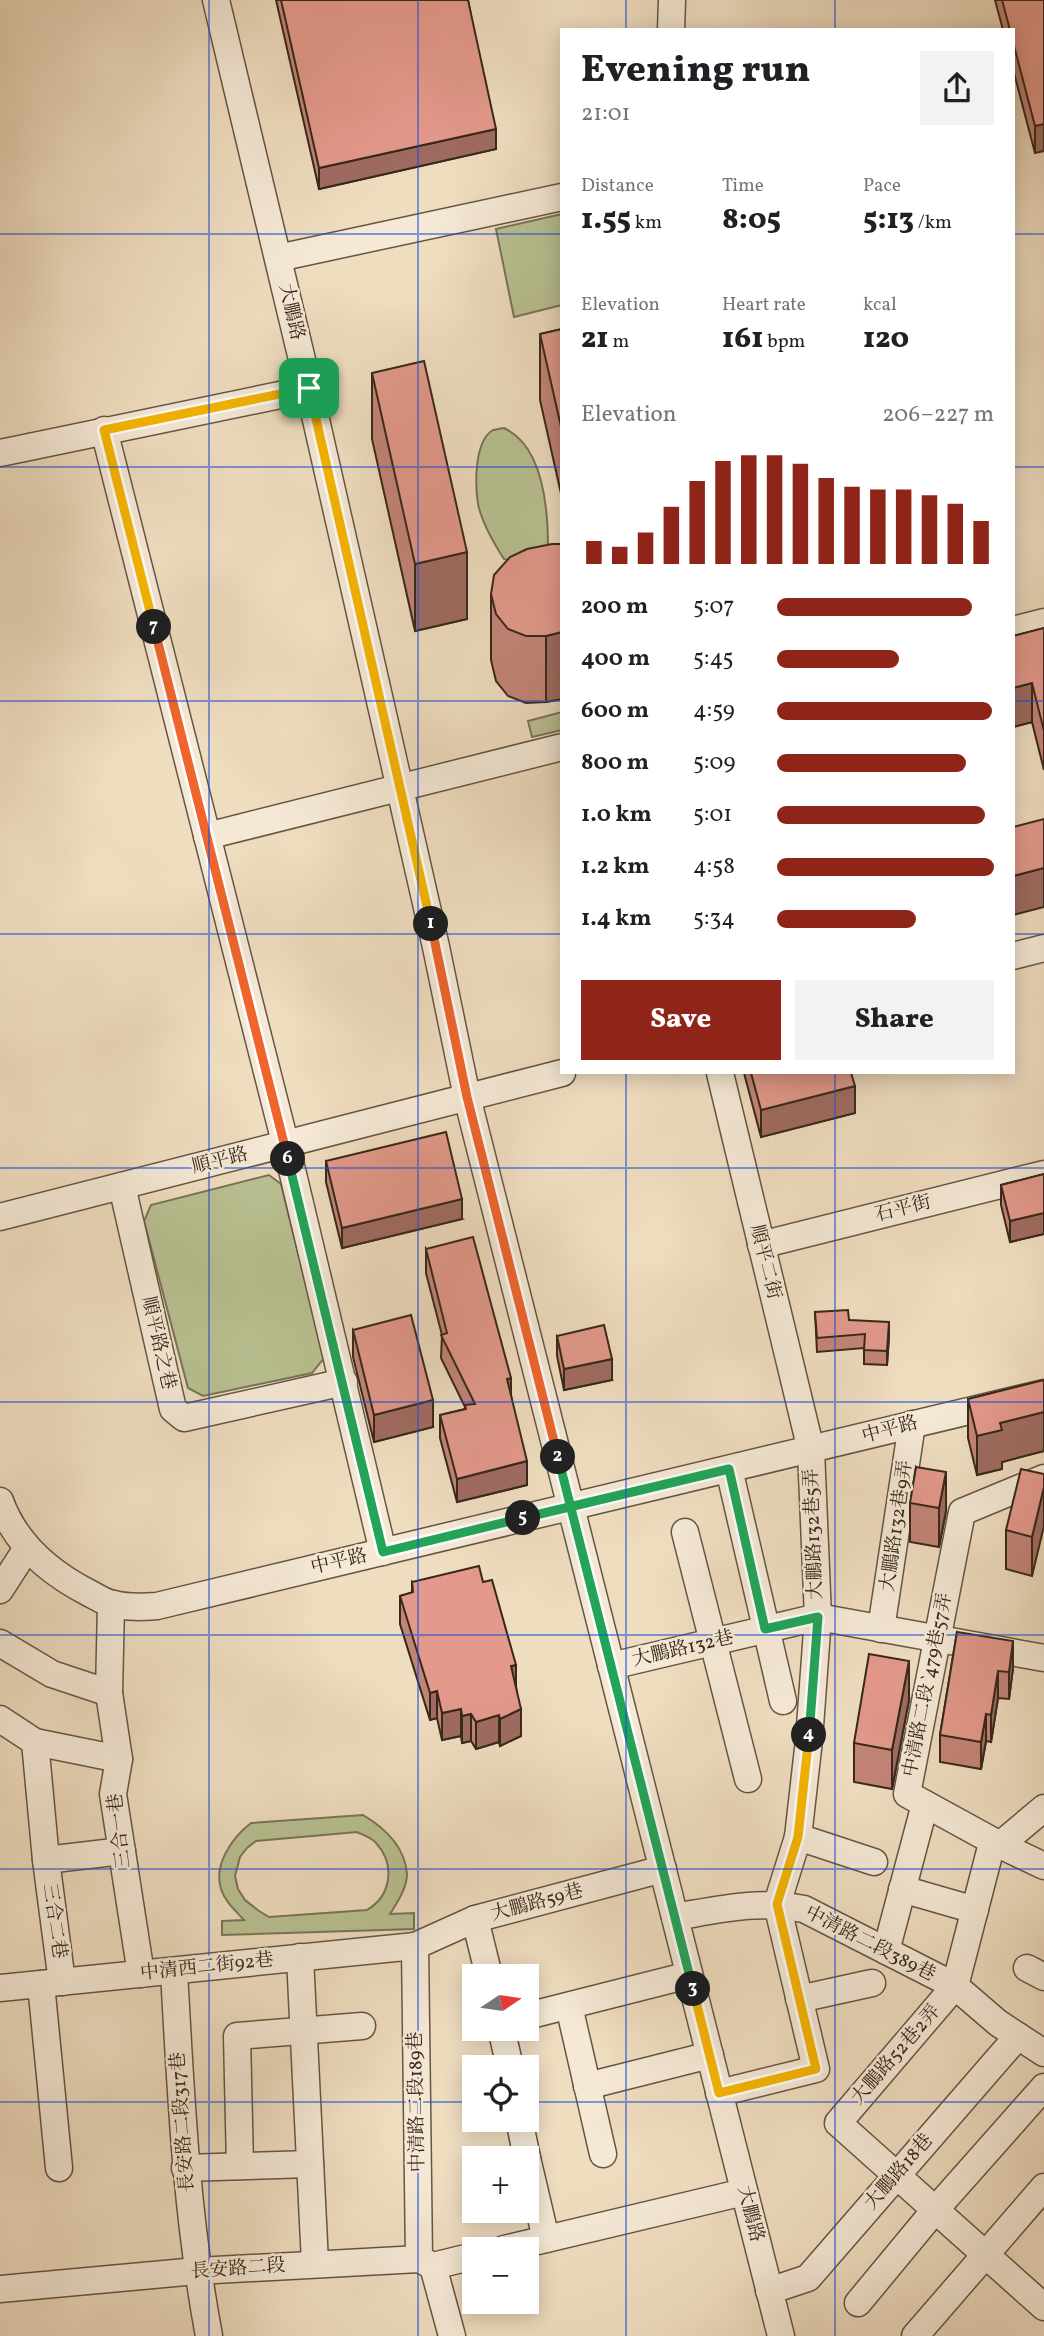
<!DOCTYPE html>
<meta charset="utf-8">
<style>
:root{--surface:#fff;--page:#f2f2f2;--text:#202124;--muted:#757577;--accent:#8f2418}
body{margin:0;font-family:Vollkorn,"Noto Serif TC",serif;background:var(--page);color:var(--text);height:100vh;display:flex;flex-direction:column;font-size:26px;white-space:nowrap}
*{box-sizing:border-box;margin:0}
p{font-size:23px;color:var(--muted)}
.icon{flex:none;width:38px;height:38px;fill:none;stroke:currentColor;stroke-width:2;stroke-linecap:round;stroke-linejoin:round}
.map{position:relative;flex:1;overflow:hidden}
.panel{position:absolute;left:560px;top:28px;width:455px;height:1046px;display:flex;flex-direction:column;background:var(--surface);border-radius:0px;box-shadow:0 4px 18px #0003}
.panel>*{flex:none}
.needle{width:46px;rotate:77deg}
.fabs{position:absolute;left:462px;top:1964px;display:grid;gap:14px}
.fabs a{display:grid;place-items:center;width:77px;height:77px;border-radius:0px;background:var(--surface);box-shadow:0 4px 18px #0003;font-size:35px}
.pin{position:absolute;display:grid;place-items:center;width:60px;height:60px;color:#fff;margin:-30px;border-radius:14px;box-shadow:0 4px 10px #0006}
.km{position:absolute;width:35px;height:35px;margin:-18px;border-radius:50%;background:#222;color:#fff;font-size:19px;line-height:35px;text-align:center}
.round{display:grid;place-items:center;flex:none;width:74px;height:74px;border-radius:0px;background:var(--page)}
.head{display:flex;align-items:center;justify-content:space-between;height:119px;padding:0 21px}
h1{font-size:38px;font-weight:800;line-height:52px}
.figures{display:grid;grid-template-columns:repeat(3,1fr);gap:10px;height:119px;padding:7px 21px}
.figures div{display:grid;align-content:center}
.figures b{font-size:30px;font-weight:800}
.figures small{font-size:19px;font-weight:400}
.figures p{font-size:19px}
.chart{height:196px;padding:14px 21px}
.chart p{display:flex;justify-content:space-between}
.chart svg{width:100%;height:126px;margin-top:7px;stroke:var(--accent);stroke-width:6}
.primary-button{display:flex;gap:14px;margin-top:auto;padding:14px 21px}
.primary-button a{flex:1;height:80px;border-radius:0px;background:var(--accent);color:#fff;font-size:28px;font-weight:800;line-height:80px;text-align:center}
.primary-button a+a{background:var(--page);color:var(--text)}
ul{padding:0 21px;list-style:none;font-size:23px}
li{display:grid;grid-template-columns:112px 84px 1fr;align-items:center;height:52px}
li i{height:18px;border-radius:9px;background:var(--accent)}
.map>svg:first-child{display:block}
</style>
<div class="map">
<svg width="1044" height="2336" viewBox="0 0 1044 2336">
<rect width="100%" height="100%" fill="#efddc0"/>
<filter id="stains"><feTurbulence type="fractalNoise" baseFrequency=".00286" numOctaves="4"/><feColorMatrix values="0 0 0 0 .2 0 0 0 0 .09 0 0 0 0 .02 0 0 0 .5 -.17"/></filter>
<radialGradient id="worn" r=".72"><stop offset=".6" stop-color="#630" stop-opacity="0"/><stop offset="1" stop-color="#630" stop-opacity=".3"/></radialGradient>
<g fill="#b9c192" stroke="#787456" stroke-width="2" fill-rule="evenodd">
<path d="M562,214v91l-48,12 -18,-88z"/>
<path d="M504,428c39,18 44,80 44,119l-26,17 -18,-5c-11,-17 -22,-36 -26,-55 -3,-19 -4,-63 15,-74 1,0 10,-2 11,-2z"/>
<path d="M562,712v18l-30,7 -4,-16z"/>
<path d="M269,1175l12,9 43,174 -12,15 -109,23 -15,-8 -44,-167 7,-16z"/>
<path d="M363,1815c22,13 42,32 44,59 0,14 -10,29 -17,40l24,-1v16l-192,6v-14l22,-1c-8,-9 -19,-18 -23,-31 -8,-25 12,-52 30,-66zM357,1832c6,3 15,6 19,11 20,22 15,53 -9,67l-98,7 -10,-6 -14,-11 -7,-11 -3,-13 5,-19 7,-9 9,-7z"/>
</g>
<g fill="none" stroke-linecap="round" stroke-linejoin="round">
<defs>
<g id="minor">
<path d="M216,0l93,389 127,558 31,150 314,1239"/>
<path d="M671,30l1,-30"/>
<path d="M278,258l284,-61"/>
<path d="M104,430l189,744 90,378"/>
<path d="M0,453l309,-64"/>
<path d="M1013,630l31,-8"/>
<path d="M207,836l355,-89"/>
<path d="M1013,956l31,-8"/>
<path d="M720,1073l91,377 7,167 -9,123 -11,97"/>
<path d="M122,1186l51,223 11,9 160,-36"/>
<path d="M0,1217l562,-144"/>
<path d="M761,1245l283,-71"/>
<path d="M729,1469l54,232"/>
<path d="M1044,1478l-82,34 -55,282 93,51 44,21"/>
<path d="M0,1501c15,42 50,72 89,92 8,4 16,10 25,11 14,4 29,3 43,2l887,-213"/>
<path d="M685,1532l63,247"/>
<path d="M0,1590l27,-42"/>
<path d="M111,1604l-2,89 10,66 -6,35 28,180"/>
<path d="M881,1629l31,-205"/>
<path d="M0,1643l52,31 57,19"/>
<path d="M611,1666l207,-49 226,41"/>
<path d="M0,1719l35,23 84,17"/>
<path d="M35,1742l11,118 76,-9"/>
<path d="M1044,1808l-44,37 -10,6 -35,135 -117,137 206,184"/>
<path d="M46,1860l16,122"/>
<path d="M902,1889l73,21"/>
<path d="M675,1917c47,-8 81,-17 129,-8l151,77 43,37 46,30"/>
<path d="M475,1919l14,57"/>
<path d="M415,1946l4,313"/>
<path d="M886,1951l39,-147"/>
<path d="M300,1957l15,306"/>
<path d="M1027,1968l17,9"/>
<path d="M174,1972c7,124 12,241 35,364"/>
<path d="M41,1984l18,184"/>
<path d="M0,1988l415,-42 60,-27 188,-50"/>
<path d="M799,1999l73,-16"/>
<path d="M569,2006l34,148"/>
<path d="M527,2016l162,-41"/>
<path d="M501,2028l9,39"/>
<path d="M587,2086l123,-31"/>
<path d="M719,2093l97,-24 -39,-165 21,-67 76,25"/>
<path d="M519,2119l8,39"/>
<path d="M527,2158l19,81"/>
<path d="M240,2166l-3,-130 125,-10"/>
<path d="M185,2168l125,-4"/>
<path d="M504,2249l240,-57"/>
<path d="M433,2266l19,70"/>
<path d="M0,2289l197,-18 222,-12 14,7 41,-10"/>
<path d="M769,2291l39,-13 210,-242"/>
<path d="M858,2303l77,-93 109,-123"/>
<path d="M915,2336l129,-149"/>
</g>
</defs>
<use href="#minor" stroke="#655544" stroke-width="29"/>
<use href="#minor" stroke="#f5e9d6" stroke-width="26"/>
</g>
<g fill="#c38478" stroke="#37281b" stroke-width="2">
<path d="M276,0h192l28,149 -177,40z"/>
<path d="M995,0h49l-9,153 -22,-84v-39h-10z"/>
<path d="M562,329v169l-22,-98v-66z"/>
<path d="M372,373l95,246 -52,12 -43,-192z"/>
<path d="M562,544v155l-16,3 -20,1 -18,-7 -12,-15 -5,-21v-66z"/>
<path d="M1044,628v142l-12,-48 -19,5v-91z"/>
<path d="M744,1073h107l4,40 -94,24z"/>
<path d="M326,1161l136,58 -120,29 -16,-66z"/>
<path d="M1044,1174v60l-34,8 -9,-37v-20z"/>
<path d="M426,1249l85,146 16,90 -70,17 -17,-64v-23l25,-6v-2l-24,-49 1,-23 -16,-62z"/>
<path d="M815,1312l34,8 40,16 -2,29 -23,-1v-16l-47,4z"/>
<path d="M353,1330l80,97 -59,15 -21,-85z"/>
<path d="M557,1336l55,44 -48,10 -7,-34z"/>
<path d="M1044,1380v71l-42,11v7l-25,6 -9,-37v-39z"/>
<path d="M916,1467l30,44 -7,36 -29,-5v-39z"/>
<path d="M1044,1474l-12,102 -26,-7v-39z"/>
<path d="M412,1582l104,104 5,50 -21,10 -1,-4 -23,7 -5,-8 -9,2 -1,-7 -19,4 -5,-22 -7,2 -30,-96v-28l12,-3z"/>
<path d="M957,1632l56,36 -4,31 -11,-1 -7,44 -5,-1 -5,28 -41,-7v-27z"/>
<path d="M909,1700l-17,89 -38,-7v-39z"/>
</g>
<g fill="#9f6b61" stroke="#37281b" stroke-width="2">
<path d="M1044,124v27l-9,2v-27z"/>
<path d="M496,129v20l-177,40v-21z"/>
<path d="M467,552v67l-52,12v-67z"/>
<path d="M562,632v67l-16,3v-66z"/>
<path d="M1032,683v39l-19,5v-39z"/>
<path d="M1044,868v39l-31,8v-39z"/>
<path d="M855,1086v27l-94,24v-27z"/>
<path d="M462,1199v20l-120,29v-20z"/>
<path d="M1044,1213v21l-34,8v-21z"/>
<path d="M889,1322v14l-2,29v-14z"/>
<path d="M612,1359v21l-48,10v-21z"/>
<path d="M511,1378v23l-4,-22z"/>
<path d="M433,1400v27l-59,15v-27z"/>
<path d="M1044,1412v39l-42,11v7l-25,6v-39l23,-13z"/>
<path d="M527,1461v24l-70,17v-23z"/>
<path d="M946,1472v39l-7,36v-39z"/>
<path d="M1044,1487v39l-12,50v-39z"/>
<path d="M1013,1641v27l-4,31v-27z"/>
<path d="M909,1661v39l-17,89v-39z"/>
<path d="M516,1665v27l-5,-26z"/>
<path d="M998,1671v27l-7,44v-27z"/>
<path d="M437,1691v27l-7,2v-27z"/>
<path d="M461,1709v27l-19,4v-27z"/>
<path d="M521,1709v27l-21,10v-27z"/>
<path d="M471,1714v27l-9,2v-27z"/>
<path d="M986,1714v27l-5,28v-27z"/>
<path d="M499,1715v27l-23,7v-27z"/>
</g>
<g fill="#e3998b" stroke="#37281b" stroke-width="2">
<path d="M281,0h187l28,129 -177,39z"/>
<path d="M1002,0h42v124l-9,2 -22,-84v-12h-3z"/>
<path d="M562,329v102l-22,-97z"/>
<path d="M424,361l43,191 -52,12 -43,-191z"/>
<path d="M552,544h10v88l-16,4h-20l-18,-7 -12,-15 -5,-20 3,-19 16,-18 17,-8z"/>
<path d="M1044,628v103l-12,-48 -19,5v-52z"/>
<path d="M1044,819v49l-31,8v-49z"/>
<path d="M751,1073h100l4,13 -94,24z"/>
<path d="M446,1132l16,67 -120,29 -16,-67z"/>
<path d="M1044,1174v39l-34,8 -9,-36z"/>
<path d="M473,1237l38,141 -4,1 20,82 -70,18 -17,-64 26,-6 -1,-4 10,-1 -34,-69 6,-2 -21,-84z"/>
<path d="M848,1310l1,10 40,2 -2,29 -23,-1 1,-16 -48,4 -2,-26z"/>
<path d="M411,1315l22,85 -59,15 -21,-85z"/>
<path d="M604,1325l8,34 -48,10 -7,-33z"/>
<path d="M1044,1380v32l-44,11 2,7 -25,6 -9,-37z"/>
<path d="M916,1467l30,5 -7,36 -29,-5z"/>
<path d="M1021,1469l23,5v13l-12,50 -26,-7z"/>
<path d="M479,1566l4,16 9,-2 24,85 -5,1 10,43 -21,10 -1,-4 -23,7 -5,-8 -9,2 -1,-7 -19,4 -5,-22 -7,2 -30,-97 13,-4 -1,-10z"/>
<path d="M957,1632l56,9 -4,31 -11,-1 -7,44 -5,-1 -5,28 -41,-7z"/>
<path d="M869,1654l40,7 -17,89 -38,-7z"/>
</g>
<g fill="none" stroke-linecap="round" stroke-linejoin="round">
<defs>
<path id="split-1" d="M309,388l122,536"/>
<path id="split-2" d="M431,924l36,173 91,360"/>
<path id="split-3" d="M558,1457l135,532"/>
<path id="split-4" d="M693,1989l26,104 97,-24 -39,-165 21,-67 11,-102"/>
<path id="split-5" d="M523,1518l206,-49 36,160 53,-12 -9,118"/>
<path id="split-6" d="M288,1159l95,393 140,-34"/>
<path id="split-7" d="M154,627l134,532"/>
<path id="split-8" d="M154,627l-50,-197 205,-42"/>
</defs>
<use href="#split-1" stroke="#fff" stroke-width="14"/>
<use href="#split-2" stroke="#fff" stroke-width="14"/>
<use href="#split-3" stroke="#fff" stroke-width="14"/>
<use href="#split-4" stroke="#fff" stroke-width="14"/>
<use href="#split-5" stroke="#fff" stroke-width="14"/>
<use href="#split-6" stroke="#fff" stroke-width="14"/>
<use href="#split-7" stroke="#fff" stroke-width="14"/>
<use href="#split-8" stroke="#fff" stroke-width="14"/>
<use href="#split-1" stroke="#f5b400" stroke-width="9"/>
<use href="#split-2" stroke="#f0652b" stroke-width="9"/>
<use href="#split-3" stroke="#22a559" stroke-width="9"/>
<use href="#split-4" stroke="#f5b400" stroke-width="9"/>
<use href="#split-5" stroke="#22a559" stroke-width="9"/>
<use href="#split-6" stroke="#22a559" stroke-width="9"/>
<use href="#split-7" stroke="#f0652b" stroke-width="9"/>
<use href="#split-8" stroke="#f5b400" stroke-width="9"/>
</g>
<path fill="none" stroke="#1d4ed8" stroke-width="2" stroke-opacity="0.55" d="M209,0v2336M418,0v2336M626,0v30M835,0v30M0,234h562M1013,234h31M0,467h562M1013,467h31M0,701h562M1013,701h31M0,934h562M1013,934h31M626,1073v1263M835,1073v1263M0,1168h1044M0,1402h1044M0,1635h1044M0,1869h1044M0,2102h474M527,2102h517"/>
<g text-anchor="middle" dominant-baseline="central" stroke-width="5" stroke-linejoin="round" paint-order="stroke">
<g font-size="19" fill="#37281b" stroke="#f5e9d6">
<text transform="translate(291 312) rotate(77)">大鵬路</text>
<text transform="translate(220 1161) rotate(-14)">順平路</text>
<text transform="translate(903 1209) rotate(-14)">石平街</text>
<text transform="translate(765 1262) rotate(76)">順平二街</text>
<text transform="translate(158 1343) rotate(77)">順平路之巷</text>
<text transform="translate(890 1430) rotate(-15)">中平路</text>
<text transform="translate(897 1526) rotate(-82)">大鵬路132巷9弄</text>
<text transform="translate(814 1534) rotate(-92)">大鵬路132巷5弄</text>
<text transform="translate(339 1562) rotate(-13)">中平路</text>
<text transform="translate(683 1649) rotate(-13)">大鵬路132巷</text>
<text transform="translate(928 1685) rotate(-79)">中清路二段ˋ479巷57弄</text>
<text transform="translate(120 1831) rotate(-97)">三合一巷</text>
<text transform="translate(537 1903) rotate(-15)">大鵬路59巷</text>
<text transform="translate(54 1921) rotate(82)">三合二巷</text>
<text transform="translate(870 1944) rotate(27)">中清路二段389巷</text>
<text transform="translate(207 1967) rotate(-6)">中清西二街92巷</text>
<text transform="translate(896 2055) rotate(-49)">大鵬路52巷2弄</text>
<text transform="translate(417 2102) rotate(-91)">中清路二段189巷</text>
<text transform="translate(183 2122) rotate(-94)">長安路二段317巷</text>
<text transform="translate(899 2172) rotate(-49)">大鵬路18巷</text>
<text transform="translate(750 2214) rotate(76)">大鵬路</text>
<text transform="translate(238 2269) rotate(-4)">長安路二段</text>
</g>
</g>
<rect width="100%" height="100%" filter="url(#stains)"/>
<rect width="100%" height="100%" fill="url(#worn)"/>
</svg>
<div class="fabs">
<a><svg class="needle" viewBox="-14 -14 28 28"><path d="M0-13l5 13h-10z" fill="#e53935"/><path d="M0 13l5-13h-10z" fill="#757577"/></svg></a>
<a><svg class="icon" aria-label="locate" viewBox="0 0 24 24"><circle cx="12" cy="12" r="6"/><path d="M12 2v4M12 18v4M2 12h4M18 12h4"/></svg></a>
<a>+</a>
<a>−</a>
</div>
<div class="pin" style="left:309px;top:388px;background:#1e9e55"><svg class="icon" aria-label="arrive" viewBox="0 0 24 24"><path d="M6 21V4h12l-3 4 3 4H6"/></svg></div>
<b class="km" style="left:431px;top:924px">1</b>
<b class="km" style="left:558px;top:1457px">2</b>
<b class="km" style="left:693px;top:1989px">3</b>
<b class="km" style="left:809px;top:1735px">4</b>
<b class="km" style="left:523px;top:1518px">5</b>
<b class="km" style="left:288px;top:1159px">6</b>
<b class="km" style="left:154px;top:627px">7</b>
<section class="panel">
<div class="head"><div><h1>Evening run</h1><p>21:01</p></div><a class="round"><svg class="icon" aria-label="share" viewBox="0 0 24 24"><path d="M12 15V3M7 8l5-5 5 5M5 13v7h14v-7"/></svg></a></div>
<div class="figures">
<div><p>Distance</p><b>1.55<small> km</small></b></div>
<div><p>Time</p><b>8:05</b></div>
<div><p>Pace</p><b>5:13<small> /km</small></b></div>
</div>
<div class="figures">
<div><p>Elevation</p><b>21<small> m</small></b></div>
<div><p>Heart rate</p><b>161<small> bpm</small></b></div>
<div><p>kcal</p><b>120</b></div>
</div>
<div class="chart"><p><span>Elevation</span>206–227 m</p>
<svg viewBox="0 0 160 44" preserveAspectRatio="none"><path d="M5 44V36M15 44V38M25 44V33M35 44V24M45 44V15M55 44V8M65 44V6M75 44V6M85 44V9M95 44V14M105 44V17M115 44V18M125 44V18M135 44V20M145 44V23M155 44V29"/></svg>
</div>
<ul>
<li><b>200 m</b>5:07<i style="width:90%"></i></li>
<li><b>400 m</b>5:45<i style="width:56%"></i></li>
<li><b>600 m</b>4:59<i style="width:99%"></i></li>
<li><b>800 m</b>5:09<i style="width:87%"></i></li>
<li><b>1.0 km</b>5:01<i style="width:96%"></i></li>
<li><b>1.2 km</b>4:58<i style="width:100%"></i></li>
<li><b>1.4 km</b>5:34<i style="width:64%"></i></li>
</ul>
<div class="primary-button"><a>Save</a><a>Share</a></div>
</section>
</div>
